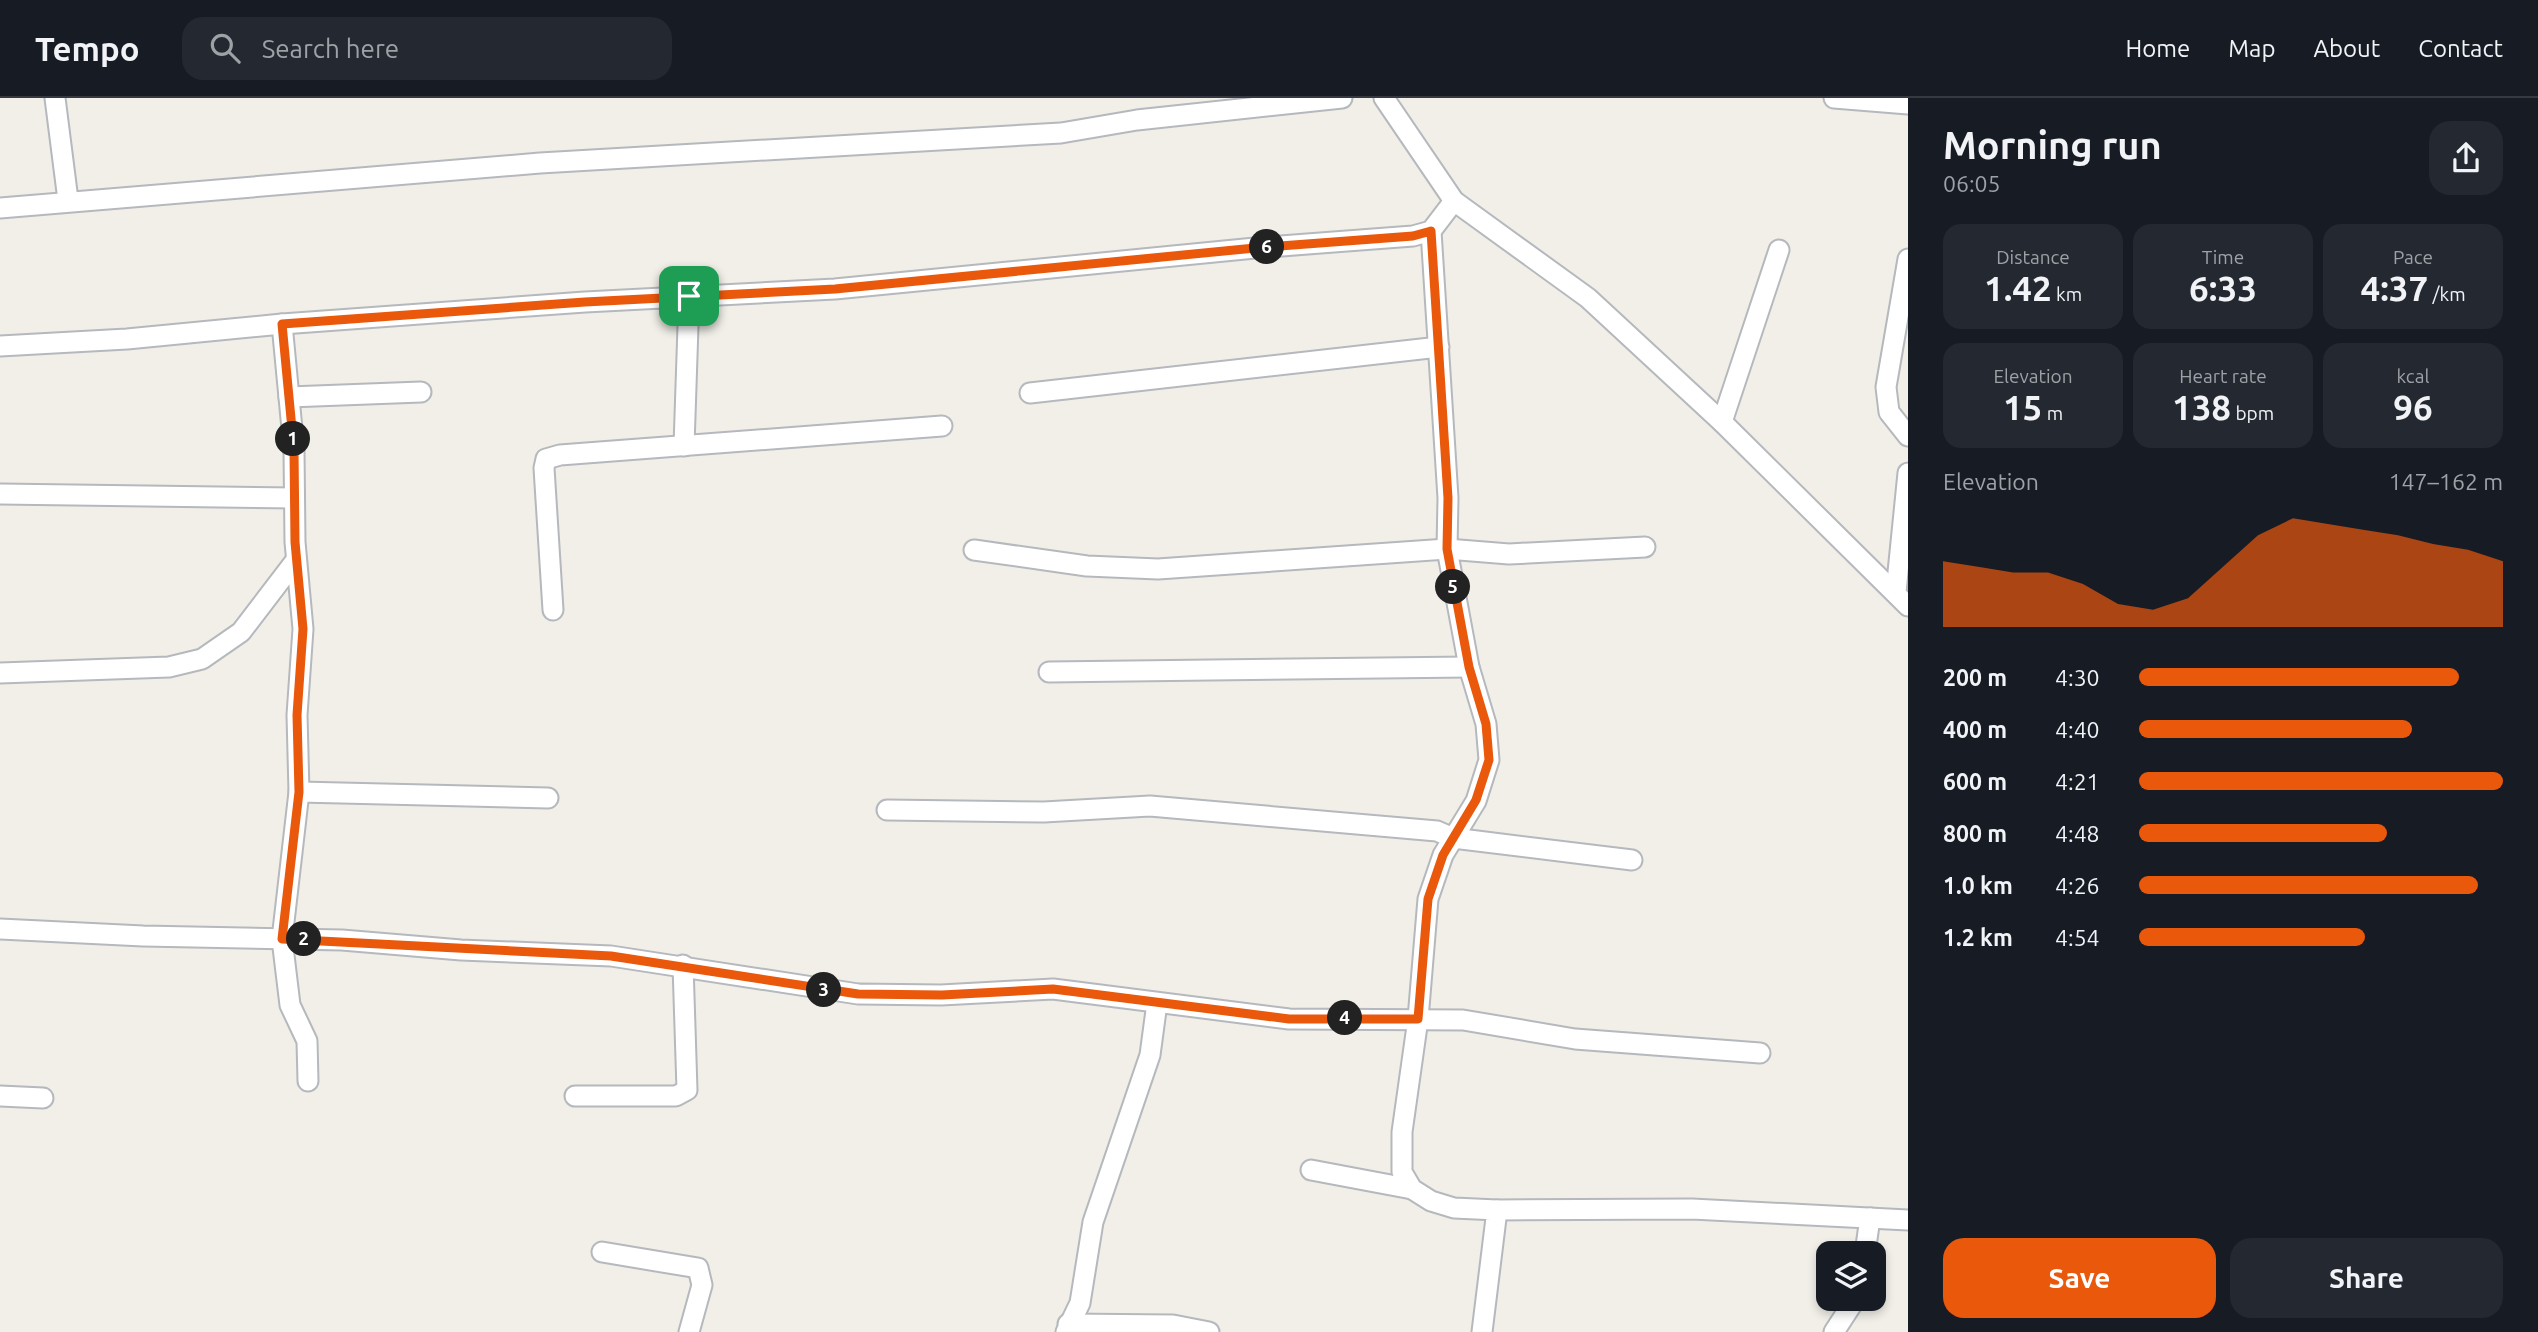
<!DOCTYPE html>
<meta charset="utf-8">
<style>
:root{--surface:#171b24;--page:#242831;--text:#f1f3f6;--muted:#9ea1a6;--line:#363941;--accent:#ea580c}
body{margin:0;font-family:Ubuntu,sans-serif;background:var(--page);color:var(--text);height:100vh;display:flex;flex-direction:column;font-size:26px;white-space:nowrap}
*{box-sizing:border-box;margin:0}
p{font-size:23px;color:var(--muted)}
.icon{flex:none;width:38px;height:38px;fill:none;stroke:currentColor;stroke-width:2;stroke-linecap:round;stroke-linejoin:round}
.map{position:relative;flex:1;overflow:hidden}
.panel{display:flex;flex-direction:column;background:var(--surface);width:630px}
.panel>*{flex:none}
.buttons{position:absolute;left:1816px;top:1143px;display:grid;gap:14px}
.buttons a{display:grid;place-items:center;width:70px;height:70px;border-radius:14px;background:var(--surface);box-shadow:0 4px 10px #0003;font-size:35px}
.pin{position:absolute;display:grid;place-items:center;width:60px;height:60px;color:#fff;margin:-30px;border-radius:14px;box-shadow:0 4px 10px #0006}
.km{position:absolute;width:35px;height:35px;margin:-18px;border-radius:50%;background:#222;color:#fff;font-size:19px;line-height:35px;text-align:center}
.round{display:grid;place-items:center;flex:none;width:74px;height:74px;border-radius:21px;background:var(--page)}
.summary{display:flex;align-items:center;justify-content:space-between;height:119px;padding:0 35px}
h1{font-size:38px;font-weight:600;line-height:52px}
.figures{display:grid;grid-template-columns:repeat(3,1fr);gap:10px;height:119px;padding:7px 35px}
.figures div{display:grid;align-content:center;border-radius:18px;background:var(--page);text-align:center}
.figures b{font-size:35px;font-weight:600}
.figures small{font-size:19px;font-weight:400}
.figures p{font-size:19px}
.chart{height:196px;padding:14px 35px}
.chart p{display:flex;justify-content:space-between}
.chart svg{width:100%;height:126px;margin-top:7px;fill:var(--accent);opacity:.7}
.primary-button{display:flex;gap:14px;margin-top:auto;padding:14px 35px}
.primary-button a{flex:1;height:80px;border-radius:21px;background:var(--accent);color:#fff;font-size:28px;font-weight:600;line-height:80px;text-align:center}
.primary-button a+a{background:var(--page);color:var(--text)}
ul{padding:0 35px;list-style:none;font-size:23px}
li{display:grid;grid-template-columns:112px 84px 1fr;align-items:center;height:52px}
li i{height:18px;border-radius:9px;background:var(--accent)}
header{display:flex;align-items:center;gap:42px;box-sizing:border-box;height:98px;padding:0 35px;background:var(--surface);border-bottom:2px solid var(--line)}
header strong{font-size:33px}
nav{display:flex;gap:38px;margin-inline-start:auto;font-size:24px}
.search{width:490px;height:63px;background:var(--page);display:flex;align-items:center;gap:18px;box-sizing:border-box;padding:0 24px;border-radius:21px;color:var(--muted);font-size:26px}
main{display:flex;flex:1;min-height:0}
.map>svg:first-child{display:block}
</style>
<header>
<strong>Tempo</strong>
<div class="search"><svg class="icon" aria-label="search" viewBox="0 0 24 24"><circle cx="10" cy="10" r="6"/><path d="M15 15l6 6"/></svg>Search here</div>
<nav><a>Home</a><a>Map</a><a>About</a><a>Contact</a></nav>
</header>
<main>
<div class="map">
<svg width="1908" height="1234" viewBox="0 0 1908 1234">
<rect width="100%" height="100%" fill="#f1efe8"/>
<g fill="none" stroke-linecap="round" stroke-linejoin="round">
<defs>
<g id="minor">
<path d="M55,0l13,102"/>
<path d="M1384,0l70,103 134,97 134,124 186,184"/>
<path d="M1834,0l74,6"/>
<path d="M0,110l540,-45 521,-30 76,-13 205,-22"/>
<path d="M1431,133l17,267 -1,51 22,118 17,57 3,36 -13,41 -33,54 -15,44 -10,120 -16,113v40l10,17 19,12 23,7 43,2 -15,122"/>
<path d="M1908,161l-22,128 3,25 19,24"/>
<path d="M282,226l12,126 1,92 8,87 -6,86 2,77 -17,147 8,66 17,36 1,40"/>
<path d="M0,248l127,-7 155,-15 303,-22 250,-13 420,-41 158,-12 18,-5 23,-30"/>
<path d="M1030,295l409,-46"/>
<path d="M289,299l132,-5"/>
<path d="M1722,324l57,-172"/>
<path d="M684,348l5,-150"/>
<path d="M0,396l294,4"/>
<path d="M974,452l113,16 71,3 289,-20 62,5 136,-7"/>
<path d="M1896,494l12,-119"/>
<path d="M553,512l-9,-142 2,-9 14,-4 382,-29"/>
<path d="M1049,574l420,-5"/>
<path d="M0,575l169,-6 33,-8 39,-27 55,-72"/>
<path d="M299,694l249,6"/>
<path d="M887,712l157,2 106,-6 287,25 16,7 179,22"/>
<path d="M0,831l143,7 199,4 119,10 150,6 247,38 83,1 112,-6 236,30 174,1 112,19 185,14"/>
<path d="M0,998l43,2"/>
<path d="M575,998h101l11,-6 -4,-125"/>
<path d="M1311,1072l101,19"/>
<path d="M1497,1112l195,-1 216,11"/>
<path d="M602,1154l96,16 4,17 -13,47"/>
<path d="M1865,1155l5,-35"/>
<path d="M1068,1226l105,1 36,7"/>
<path d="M1066,1234l14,-29 13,-81 57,-167 7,-52"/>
<path d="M1834,1234l22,-34"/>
</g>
</defs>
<use href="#minor" stroke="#b5b8bc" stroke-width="23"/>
<use href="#minor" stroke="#fff" stroke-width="19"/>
</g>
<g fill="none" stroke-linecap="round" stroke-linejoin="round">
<defs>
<path id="route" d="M1431,133l17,267 -1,51 22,118 17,57 3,36 -13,40 -33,55 -15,44 -10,120h-129l-236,-30 -111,6 -84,-1 -247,-38 -329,-17 17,-147 -2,-77 6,-86 -8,-87 -1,-92 -12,-126 303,-22 250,-13 420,-41 158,-12z"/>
</defs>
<use href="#route" stroke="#fff" stroke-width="14"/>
<use href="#route" stroke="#ea580c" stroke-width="9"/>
</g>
</svg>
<div class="buttons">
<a><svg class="icon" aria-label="layers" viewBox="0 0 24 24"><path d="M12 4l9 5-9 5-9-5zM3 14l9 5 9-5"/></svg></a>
</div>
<div class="pin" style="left:689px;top:198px;background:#1e9e55"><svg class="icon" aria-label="arrive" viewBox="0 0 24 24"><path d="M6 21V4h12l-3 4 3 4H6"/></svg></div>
<b class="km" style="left:293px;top:341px">1</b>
<b class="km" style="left:304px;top:841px">2</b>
<b class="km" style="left:824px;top:892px">3</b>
<b class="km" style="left:1345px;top:920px">4</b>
<b class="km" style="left:1453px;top:489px">5</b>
<b class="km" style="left:1267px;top:149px">6</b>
</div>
<section class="panel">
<div class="summary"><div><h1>Morning run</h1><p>06:05</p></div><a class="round"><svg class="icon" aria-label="share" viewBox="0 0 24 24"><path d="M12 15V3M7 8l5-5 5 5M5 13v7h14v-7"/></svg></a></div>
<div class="figures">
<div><p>Distance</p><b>1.42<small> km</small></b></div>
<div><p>Time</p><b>6:33</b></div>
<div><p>Pace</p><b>4:37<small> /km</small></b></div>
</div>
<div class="figures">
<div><p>Elevation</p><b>15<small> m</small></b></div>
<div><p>Heart rate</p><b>138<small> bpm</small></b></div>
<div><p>kcal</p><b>96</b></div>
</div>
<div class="chart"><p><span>Elevation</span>147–162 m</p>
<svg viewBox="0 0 160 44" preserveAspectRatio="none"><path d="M0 44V21L10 23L20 25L30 25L40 29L50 36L60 38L70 34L80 23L90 12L100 6L110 8L120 10L130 12L140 15L150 17L160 21V44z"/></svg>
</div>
<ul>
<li><b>200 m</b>4:30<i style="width:88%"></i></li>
<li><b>400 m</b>4:40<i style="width:75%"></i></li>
<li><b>600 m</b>4:21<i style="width:100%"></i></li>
<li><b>800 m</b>4:48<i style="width:68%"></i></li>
<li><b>1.0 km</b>4:26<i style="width:93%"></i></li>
<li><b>1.2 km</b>4:54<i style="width:62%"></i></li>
</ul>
<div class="primary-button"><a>Save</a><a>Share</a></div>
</section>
</main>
